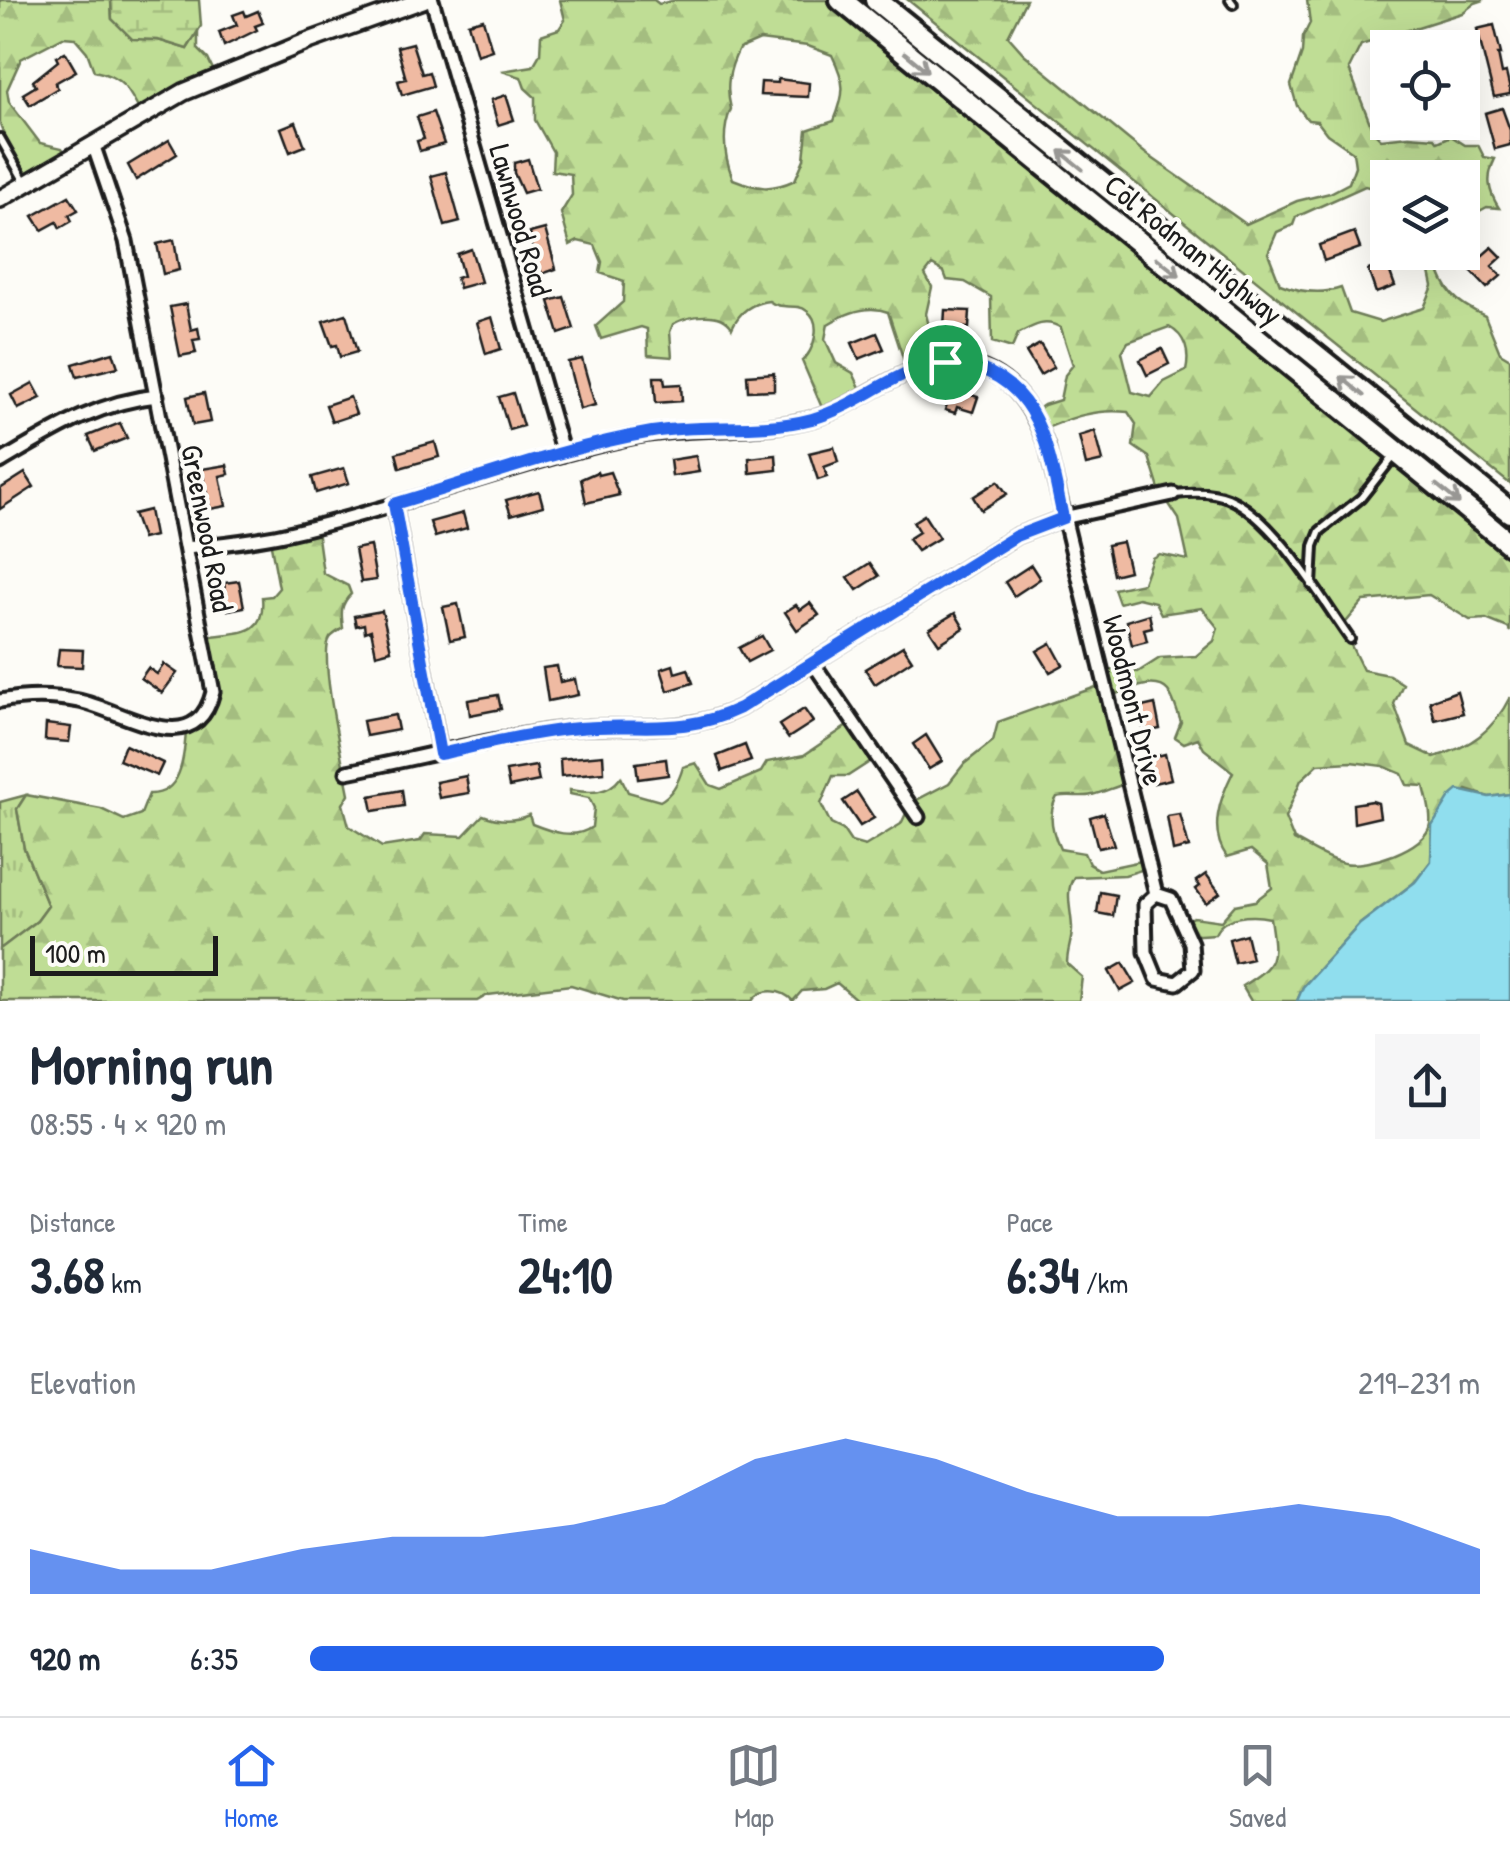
<!DOCTYPE html>
<meta charset="utf-8">
<style>
:root{--surface:#fff;--page:#f6f6f7;--text:#1f2937;--muted:#747a83;--line:#e0e1e3;--accent:#2563eb}
body{margin:0;font-family:"Patrick Hand",sans-serif;background:var(--page);color:var(--text);height:100vh;display:flex;flex-direction:column;font-size:38px;white-space:nowrap}
*{box-sizing:border-box;margin:0}
p{font-size:32px;color:var(--muted)}
.icon{flex:none;width:55px;height:55px;fill:none;stroke:currentColor;stroke-width:2;stroke-linecap:round;stroke-linejoin:round}
.map{position:relative;height:1001px;overflow:hidden}
.drawer{display:flex;flex-direction:column;background:var(--surface);flex:1}
.drawer>*{flex:none}
.controls{position:absolute;left:1370px;top:30px;display:grid;gap:20px}
.controls a{display:grid;place-items:center;width:110px;height:110px;border-radius:0px;background:var(--surface);box-shadow:0 10px 40px #0002;font-size:50px}
.scale{position:absolute;left:30px;bottom:25px;width:188px;box-sizing:border-box;padding-left:10px;border:5px solid #1c1c1c;border-top:0;font-size:28px;line-height:35px;white-space:nowrap;color:#1c1c1c;-webkit-text-stroke:8px #fdfcf7;paint-order:stroke}
.pin{position:absolute;display:grid;place-items:center;width:85px;height:85px;color:#fff;margin:-42px;border:5px solid #fff;border-radius:50%;box-shadow:0 2px 10px #0007}
.round{display:grid;place-items:center;flex:none;width:105px;height:105px;border-radius:0px;background:var(--page)}
.headline{display:flex;align-items:center;justify-content:space-between;height:170px;padding:0 30px}
h1{font-size:55px;font-weight:700;line-height:75px}
.figures{display:grid;grid-template-columns:repeat(3,1fr);gap:15px;height:170px;padding:10px 30px}
.figures div{display:grid;align-content:center}
.figures b{font-size:50px;font-weight:700}
.figures small{font-size:28px;font-weight:400}
.figures p{font-size:28px}
.chart{height:280px;padding:20px 30px}
.chart p{display:flex;justify-content:space-between}
.chart svg{width:100%;height:180px;margin-top:10px;fill:var(--accent);opacity:.7}
ul{padding:0 30px;list-style:none;font-size:32px}
li{display:grid;grid-template-columns:160px 120px 1fr;align-items:center;height:75px}
li i{height:25px;border-radius:12px;background:var(--accent)}
.tab-bar{display:flex;justify-content:space-around;align-items:center;height:140px;border-top:2px solid var(--line);background:var(--surface);font-size:28px;color:var(--muted)}
.tab-bar a{display:grid;justify-items:center;gap:5px}
.tab-bar .selected{color:var(--accent)}
.map>svg:first-child{display:block}
</style>
<div class="map">
<svg width="1510" height="1001" viewBox="0 0 1510 1001">
<defs>
<pattern id="grass-tufts" width="24" height="20" patternUnits="userSpaceOnUse" patternTransform="scale(2.5)"><rect width="24" height="20" fill="#bfdd95"/><path d="M3 7l-1-3M5 7V3M7 7l1-3M15 17l-1-3M17 17v-4M19 17l1-3" fill="none" stroke="#a4bd80"/></pattern>
<pattern id="forest-firs" width="22" height="20" patternUnits="userSpaceOnUse" patternTransform="scale(2.5)"><rect width="22" height="20" fill="#bfdd95"/><path d="M5 1l3.5 6h-7zM16 11l3.5 6h-7z" fill="#a4bd80"/></pattern>
<pattern id="wetland-marsh" width="20" height="14" patternUnits="userSpaceOnUse" patternTransform="scale(2.5)"><rect width="20" height="14" fill="#bfdd95"/><path d="M1 5h8M5 5V1M11 12h8M15 12V8" fill="none" stroke="#a4bd80"/></pattern>
</defs>
<rect width="100%" height="100%" fill="#fdfcf7"/>
<filter id="ink" filterUnits="userSpaceOnUse"><feTurbulence type="fractalNoise" baseFrequency=".01" numOctaves="2"/><feDisplacementMap in="SourceGraphic" scale="20" xChannelSelector="R" yChannelSelector="G"/><feConvolveMatrix kernelMatrix="1 2 1 2 8 2 1 2 1" color-interpolation-filters="sRGB"/></filter>
<g filter="url(#ink)">
<path fill="url(#grass-tufts)" stroke="#6e7c58" stroke-width="2.5" d="M26,795l-9,14 7,39 24,58 -11,15 -37,28v-147z"/>
<g fill="url(#forest-firs)" stroke="#6e7c58" stroke-width="2.5" fill-rule="evenodd">
<path d="M0,0h111l1,19 20,19 26,2 29,9 11,-17v17l10,10 11,23 -77,34c-12,-25 -20,-40 -48,-45l-7,-19 -12,-14 -12,-1 -42,22 -14,31 2,12 31,41 22,5 8,13 -40,22 -19,-30 -11,-29z"/>
<path d="M560,0h94l5,4 17,-4h165l669,544v88l-2,-4 -22,-9 -16,1 -41,-25 -65,6 -22,26 21,43 26,5 14,9 -9,20 15,41 25,12c37,-10 59,-26 76,-60v97l-21,3 -22,-7 -35,36 -1,35 -16,21 -55,42 -57,63 -6,14h-46l-9,-15c36,-22 34,-27 28,-68 -18,-4 -47,-3 -55,16l-30,2 -4,-14 12,-5 28,4 14,-16 20,-4 17,-13 -4,-24 -17,-14 -24,7c-19,-26 -7,-59 6,-85l-29,-23 -6,-11 -14,5 -9,-6 6,-15c-4,-10 -7,-23 -13,-31 -13,-16 -47,2 -63,7l20,86c-11,3 -23,9 -33,11 -11,3 -23,-1 -35,2 -10,16 -5,35 3,52l24,4 5,11 10,6 47,-10 2,8 -23,7 -51,2c-10,15 -2,35 -2,52 0,13 -5,20 -5,35l15,13 -3,24h-221l-21,-18 -13,6 -22,2 -9,10c-11,-12 -32,-14 -41,0h-129l-52,-16 -83,10 -11,6h-477v-52l37,-28 11,-15 -24,-58 -7,-39 9,-14 75,14 23,11 17,-6 8,-20c32,1 35,-36 37,-62 36,-26 24,-57 20,-95 32,-6 60,1 56,-40l10,-1 7,-8 -9,-48 47,-10 6,43 25,13 3,8c-11,11 -10,19 -8,34 -3,2 -11,7 -13,10 -12,18 14,129 19,156l-6,10 6,22 33,21 38,-6 5,-7 38,2 20,-21c15,6 30,7 46,0l3,9c20,8 42,16 60,3l2,-19 -5,-10 -19,-4v-4c20,3 38,5 51,-13l7,15 32,9c13,-7 19,-20 23,-34l13,-4 14,22 11,4 40,-17 6,-10 37,-7 49,-33 21,37 -26,17h-15l-12,28 10,20 12,6 8,12 14,4 36,-22 10,-21 38,-20 15,-19 29,-23 5,-19 98,-35 3,-19 39,4 22,-14 36,-2 18,-15 4,-13 -16,-20 -41,6 -6,-12 -17,-4 -19,5 -5,-14 29,-6 9,-25 7,-4 29,6 -9,-41 -20,-30 -10,-32 -16,-11 3,-22 -8,-12c-33,-4 -58,6 -88,19l-9,-17 13,-9 16,-5 5,-25 8,-10 -12,-37c-16,-10 -28,-2 -43,6l-6,14 -20,-6 -1,-45 -26,-15 -18,-2 -3,-8 -12,-7 -7,9 7,13 -6,27 5,20 -14,10 5,28 -13,4 -21,-64c-20,-8 -42,1 -60,12l-3,15 11,24 17,10 12,25 -39,19 -24,-56c12,-9 21,-39 5,-50 -11,-9 -26,0 -38,-10 -18,2 -30,11 -37,27 -10,-18 -43,-13 -59,-4l-3,8 2,25 -24,-2 -1,-26 -6,-2 -40,12 -5,-13 27,-24 1,-21 -24,-8 2,-11 -7,-17 -17,-4 -8,4 -9,-32 11,-18 -1,-21 -19,-3 1,-19 -18,-32v-23l-10,-9 -4,-11 -19,-6 31,-5 7,-12 1,-19 18,-6 6,-9zM760,40l48,6 24,9c13,27 14,37 2,66l-27,9 -3,29 -9,21c-24,11 -37,9 -62,-1 -9,-23 -12,-47 -2,-70 -6,-23 -2,-40 8,-60zM1169,327c17,9 21,26 17,44l-22,11 -13,15 -19,-5 -10,-40 6,-10zM1351,762l32,4 19,8 5,11 17,1c2,11 8,26 6,38 -3,25 -65,44 -86,39 -17,-3 -35,-16 -50,-23l-9,-22 16,-38 17,-16z"/>
<path d="M908,0h118l-18,36 16,18 121,99 101,71 51,-23 33,-8 19,-10 6,-17 -2,-14 -26,-18 -10,-13 -9,-1 -11,-14 -6,-21 11,-32 1,-16 7,-14 -3,-23h177l-9,3 -13,10 -101,32 -12,24 24,62 8,8 28,-3 26,2 3,4 13,-6 14,9h13l6,12 11,2c-9,18 -7,32 4,49l-12,-1 -24,13 -1,-42h-74l-1,14 -22,-6 -69,31 -3,8 -16,7 -9,21 12,31c20,8 40,11 61,4l9,25 30,9 44,-14 9,-22 -7,-33h12l-3,7c10,31 19,42 50,56l15,37 10,6v125z"/>
</g>
<path fill="url(#wetland-marsh)" stroke="#6e7c58" stroke-width="2.5" d="M111,0h88l2,26 -14,23 -29,-9 -26,-1 -20,-20z"/>
<path fill="#90deee" stroke="#62909a" stroke-width="2.5" d="M1458,790l31,7 21,-3v207h-213l6,-14 57,-63 55,-42 16,-21 1,-35 18,-29z"/>
<g fill="#efbaa2" stroke="#1c1c1c" stroke-width="2.5">
<path d="M244,11l2,5 12,-5 5,12 -8,3 2,4 -33,16 -5,-14 18,-7 -4,-10z"/>
<path d="M483,19l9,31 -15,5 -9,-32z"/>
<path d="M1494,25l7,29h-3l4,20 4,-1 4,17v4l-16,3 -17,-68z"/>
<path d="M412,43l10,31 7,-2 4,14 -31,9 -4,-14 8,-2 -9,-32z"/>
<path d="M65,52l11,19 -21,12 3,5 -28,17 -7,-11 13,-8 -3,-5 25,-20 -2,-4z"/>
<path d="M778,79l31,4 -1,14 -48,-2 1,-13 17,1z"/>
<path d="M506,95l8,25 -16,5 -7,-25z"/>
<path d="M1502,108l8,22v15l-15,4 -10,-36z"/>
<path d="M433,112l11,32 -24,7 -3,-10 7,-2 -7,-22z"/>
<path d="M296,122l9,24 -15,6 -9,-24z"/>
<path d="M169,140l8,14 -41,26 -8,-15z"/>
<path d="M528,159l9,30 -14,4 -9,-20v-10z"/>
<path d="M446,172l14,50 -15,4 -14,-50z"/>
<path d="M69,196l9,14 -9,5 3,6 -12,7 -3,-6 -15,8 -9,-14z"/>
<path d="M545,229l11,40 -14,5 -3,-8 -3,1 -6,-34z"/>
<path d="M1354,232l6,16 -36,13 -5,-16z"/>
<path d="M174,240l5,30 -16,4 -6,-30z"/>
<path d="M1492,247l10,10 -10,9 9,10 -14,12 -19,-20z"/>
<path d="M471,249l10,33 -22,6 -3,-10 7,-2 -6,-22z"/>
<path d="M1387,264l8,22 -19,7 -8,-23z"/>
<path d="M564,297l10,32 -15,5 -10,-33z"/>
<path d="M186,304l5,26 7,-2 2,11 -7,1 3,13 -16,3 -10,-49z"/>
<path d="M945,310l25,1 -1,17 -25,-1z"/>
<path d="M346,314l11,38 -17,5 -3,-12 -5,1 -9,-25z"/>
<path d="M492,317l9,32 -15,5 -9,-32z"/>
<path d="M877,333l7,16 -25,10 -7,-16z"/>
<path d="M1040,344l14,23 -14,8 -14,-23z"/>
<path d="M1162,349l7,15 -22,11 -7,-15z"/>
<path d="M113,352l5,15 -41,10 -4,-13z"/>
<path d="M582,359l13,46 -15,4 -12,-47z"/>
<path d="M774,373v17l-26,1 -1,-16z"/>
<path d="M654,377h10l1,8 16,-1 1,17 -26,2z"/>
<path d="M33,383l8,15 -23,11 -7,-14z"/>
<path d="M952,389l26,8 -5,15 -16,-5 -2,6 -10,-3z"/>
<path d="M204,393l6,29 -17,3 -6,-28z"/>
<path d="M513,393l10,33 -14,4 -10,-33z"/>
<path d="M350,397l6,17 -24,8 -6,-17z"/>
<path d="M120,423l7,15 -32,13 -7,-15z"/>
<path d="M1095,431l8,30 -17,4 -7,-29z"/>
<path d="M435,442l4,15 -39,11 -4,-15z"/>
<path d="M834,447l4,15 -14,5 3,10 -9,3 -9,-27z"/>
<path d="M776,455l1,15 -27,3 -1,-15z"/>
<path d="M696,456l3,16 -27,4 -2,-16z"/>
<path d="M227,465l2,9 -9,2 6,30 -16,3 -8,-40z"/>
<path d="M344,468l5,15 -33,10 -4,-16z"/>
<path d="M597,472l1,3 12,-3 9,23 -33,8 -5,-24z"/>
<path d="M25,473l9,14 -34,22v-20z"/>
<path d="M998,481l9,13 -26,16 -8,-13z"/>
<path d="M539,491l4,15 -32,9 -5,-15z"/>
<path d="M149,510l5,26 -12,3 -9,-25z"/>
<path d="M463,513l4,15 -32,9 -5,-15z"/>
<path d="M924,515l15,23 -22,13 -9,-12 11,-7 -6,-10z"/>
<path d="M1122,542l7,29 -16,4 -6,-30z"/>
<path d="M370,546l6,34 -15,2 -6,-33z"/>
<path d="M870,563l9,13 -22,14 -9,-13z"/>
<path d="M1031,565l9,14 -26,17 -9,-14z"/>
<path d="M239,581l5,26 -16,3 -4,-27z"/>
<path d="M810,603l9,12 -22,15 -12,-18 11,-7 4,5z"/>
<path d="M458,604l7,33 -15,3 -7,-33z"/>
<path d="M382,611l9,39 -15,4 -5,-24 -6,2 -1,-8 -8,2 -2,-10z"/>
<path d="M955,613l9,15 -25,16 -10,-15z"/>
<path d="M1149,614l3,13 -8,2 3,12 -15,4 -6,-24z"/>
<path d="M762,636l8,14 -23,12 -8,-14z"/>
<path d="M1051,643l12,22 -13,7 -13,-21z"/>
<path d="M903,646l9,14 -37,24 -10,-15z"/>
<path d="M59,649l24,1 -1,17 -25,-1z"/>
<path d="M164,664l13,9 -15,20 -21,-15 7,-10 9,6z"/>
<path d="M673,665l2,8 13,-4 5,14 -25,8 -7,-22z"/>
<path d="M557,666l3,16 15,-3 3,16 -30,6 -5,-33z"/>
<path d="M1457,691l6,22 -28,7 -5,-19z"/>
<path d="M498,695l3,14 -31,6 -2,-15z"/>
<path d="M1155,704l5,25 -16,3 -6,-24z"/>
<path d="M804,709l9,13 -25,16 -9,-13z"/>
<path d="M395,715l3,15 -32,6 -3,-15z"/>
<path d="M46,724l25,3 -2,15 -24,-2z"/>
<path d="M926,735l16,26 -13,8 -16,-25z"/>
<path d="M125,745l38,18 -6,13 -38,-16z"/>
<path d="M745,745l6,16 -29,10 -5,-15z"/>
<path d="M1165,754l6,25 -17,4 -5,-25z"/>
<path d="M603,755l1,17 -43,4 -1,-17z"/>
<path d="M666,759l2,16 -30,4 -2,-16z"/>
<path d="M536,766l3,15 -30,6 -3,-16z"/>
<path d="M466,776l3,17 -30,5 -3,-16z"/>
<path d="M402,790l2,16 -31,5 -3,-15z"/>
<path d="M857,792l17,26 -14,8 -17,-25z"/>
<path d="M1372,801l6,2 2,14 -26,6 -1,-19z"/>
<path d="M1104,813l10,32 -16,3 -8,-31z"/>
<path d="M1180,814l9,33 -16,4 -6,-35z"/>
<path d="M1206,874l14,19 -14,10 -10,-14 4,-3 -4,-5z"/>
<path d="M1100,892l16,3 -3,21 -16,-3z"/>
<path d="M1246,934l6,25 -17,4 -6,-24z"/>
<path d="M1123,963l12,20 -15,8 -11,-20z"/>
</g>
<g fill="none" stroke-linecap="round" stroke-linejoin="round">
<defs>
<g id="lane">
<path d="M1230,0l3,4"/>
<path d="M0,138l25,44"/>
<path d="M1175,494c17,-2 37,-3 53,4 48,21 92,99 122,141"/>
<path d="M1312,585l2,-39 6,-15 41,-33 34,-43"/>
</g>
<g id="street">
<path d="M432,0l131,454"/>
<path d="M0,462c51,-30 97,-60 157,-66"/>
<path d="M394,504l46,249"/>
<path d="M187,548c32,-4 65,-7 97,-14 116,-26 227,-70 343,-96 62,-14 126,-3 188,-20 48,-14 95,-62 146,-55 48,6 71,43 86,84l109,447 -11,10 1,48 11,27 20,4 16,-13 -2,-27 -20,-44 -15,-5"/>
<path d="M813,663l105,154"/>
<path d="M0,701c25,-5 53,-5 79,0 43,9 116,62 134,-9l-87,-451 -33,-97"/>
<path d="M347,772c72,-14 146,-34 219,-43 66,-8 111,9 174,-21l276,-172 47,-18 110,-24"/>
</g>
<path id="secondary" d="M0,199l184,-107 122,-50 117,-42"/>
<g id="highway">
<path d="M841,0l669,544"/>
<path d="M876,0l634,512"/>
</g>
</defs>
<use href="#lane" stroke="#1c1c1c" stroke-width="14"/>
<use href="#street" stroke="#1c1c1c" stroke-width="19"/>
<use href="#secondary" stroke="#1c1c1c" stroke-width="22"/>
<use href="#highway" stroke="#1c1c1c" stroke-width="28"/>
<use href="#lane" stroke="#fdfcf7" stroke-width="6"/>
<use href="#street" stroke="#fdfcf7" stroke-width="11"/>
<use href="#secondary" stroke="#fdfcf7" stroke-width="15"/>
<use href="#highway" stroke="#fdfcf7" stroke-width="20"/>
</g>
<defs><path id="oneway-shaft" d="M-6 0H5M1.5-3L5.5 0L1.5 3" fill="none" stroke-width="1.6" stroke-linecap="round" stroke-linejoin="round" transform="scale(2.5)"/></defs>
<g stroke="#989794">
<use href="#oneway-shaft" transform="translate(916 62) rotate(39)"/>
<use href="#oneway-shaft" transform="translate(1071 160) rotate(-141)"/>
<use href="#oneway-shaft" transform="translate(1168 267) rotate(39)"/>
<use href="#oneway-shaft" transform="translate(1352 386) rotate(-141)"/>
<use href="#oneway-shaft" transform="translate(1448 494) rotate(39)"/>
</g>
</g>
<g fill="none" stroke-linecap="round" stroke-linejoin="round" filter="url(#ink)">
<defs>
<path id="route" d="M945,362c92,6 103,82 118,156l-47,18 -276,172c-61,29 -97,14 -161,20 -46,4 -93,16 -139,26l-46,-250c85,-25 171,-57 258,-72 54,-9 107,1 160,-13 47,-13 86,-52 133,-57z"/>
</defs>
<use href="#route" stroke="#fff" stroke-width="20"/>
<use href="#route" stroke="#2563eb" stroke-width="12"/>
</g>
<g text-anchor="middle" dominant-baseline="central" stroke-width="8" stroke-linejoin="round" paint-order="stroke">
<g font-size="30" fill="#1c1c1c" stroke="#fdfcf7">
<text transform="translate(521 220) rotate(74)">Lawnwood Road</text>
<text transform="translate(1194 249) rotate(39)">Col Rodman Highway</text>
<text transform="translate(208 528) rotate(79)">Greenwood Road</text>
<text transform="translate(1134 700) rotate(76)">Woodmont Drive</text>
</g>
</g>
</svg>
<div class="controls">
<a><svg class="icon" aria-label="locate" viewBox="0 0 24 24"><circle cx="12" cy="12" r="6"/><path d="M12 2v4M12 18v4M2 12h4M18 12h4"/></svg></a>
<a><svg class="icon" aria-label="layers" viewBox="0 0 24 24"><path d="M12 4l9 5-9 5-9-5zM3 14l9 5 9-5"/></svg></a>
</div>
<div class="scale">100 m</div>
<div class="pin" style="left:945px;top:362px;background:#1e9e55"><svg class="icon" aria-label="arrive" viewBox="0 0 24 24"><path d="M6 21V4h12l-3 4 3 4H6"/></svg></div>
</div>
<section class="drawer">
<div class="headline"><div><h1>Morning run</h1><p>08:55 · 4 × 920 m</p></div><a class="round"><svg class="icon" aria-label="share" viewBox="0 0 24 24"><path d="M12 15V3M7 8l5-5 5 5M5 13v7h14v-7"/></svg></a></div>
<div class="figures">
<div><p>Distance</p><b>3.68<small> km</small></b></div>
<div><p>Time</p><b>24:10</b></div>
<div><p>Pace</p><b>6:34<small> /km</small></b></div>
</div>
<div class="chart"><p><span>Elevation</span>219–231 m</p>
<svg viewBox="0 0 160 44" preserveAspectRatio="none"><path d="M0 44V33L10 38L20 38L30 33L40 30L50 30L60 27L70 22L80 11L90 6L100 11L110 19L120 25L130 25L140 22L150 25L160 33V44z"/></svg>
</div>
<ul>
<li><b>920 m</b>6:35<i style="width:73%"></i></li>
</ul>
</section>
<nav class="tab-bar">
<a class="selected"><svg class="icon" aria-label="home" viewBox="0 0 24 24"><path d="M3 11l9-7 9 7M6 9v11h12V9"/></svg>Home</a>
<a><svg class="icon" aria-label="map" viewBox="0 0 24 24"><path d="M3 6l6-2 6 2 6-2v14l-6 2-6-2-6 2zM9 4v14M15 6v14"/></svg>Map</a>
<a><svg class="icon" aria-label="saved" viewBox="0 0 24 24"><path d="M7 4h10v16l-5-4-5 4z"/></svg>Saved</a>
</nav>
